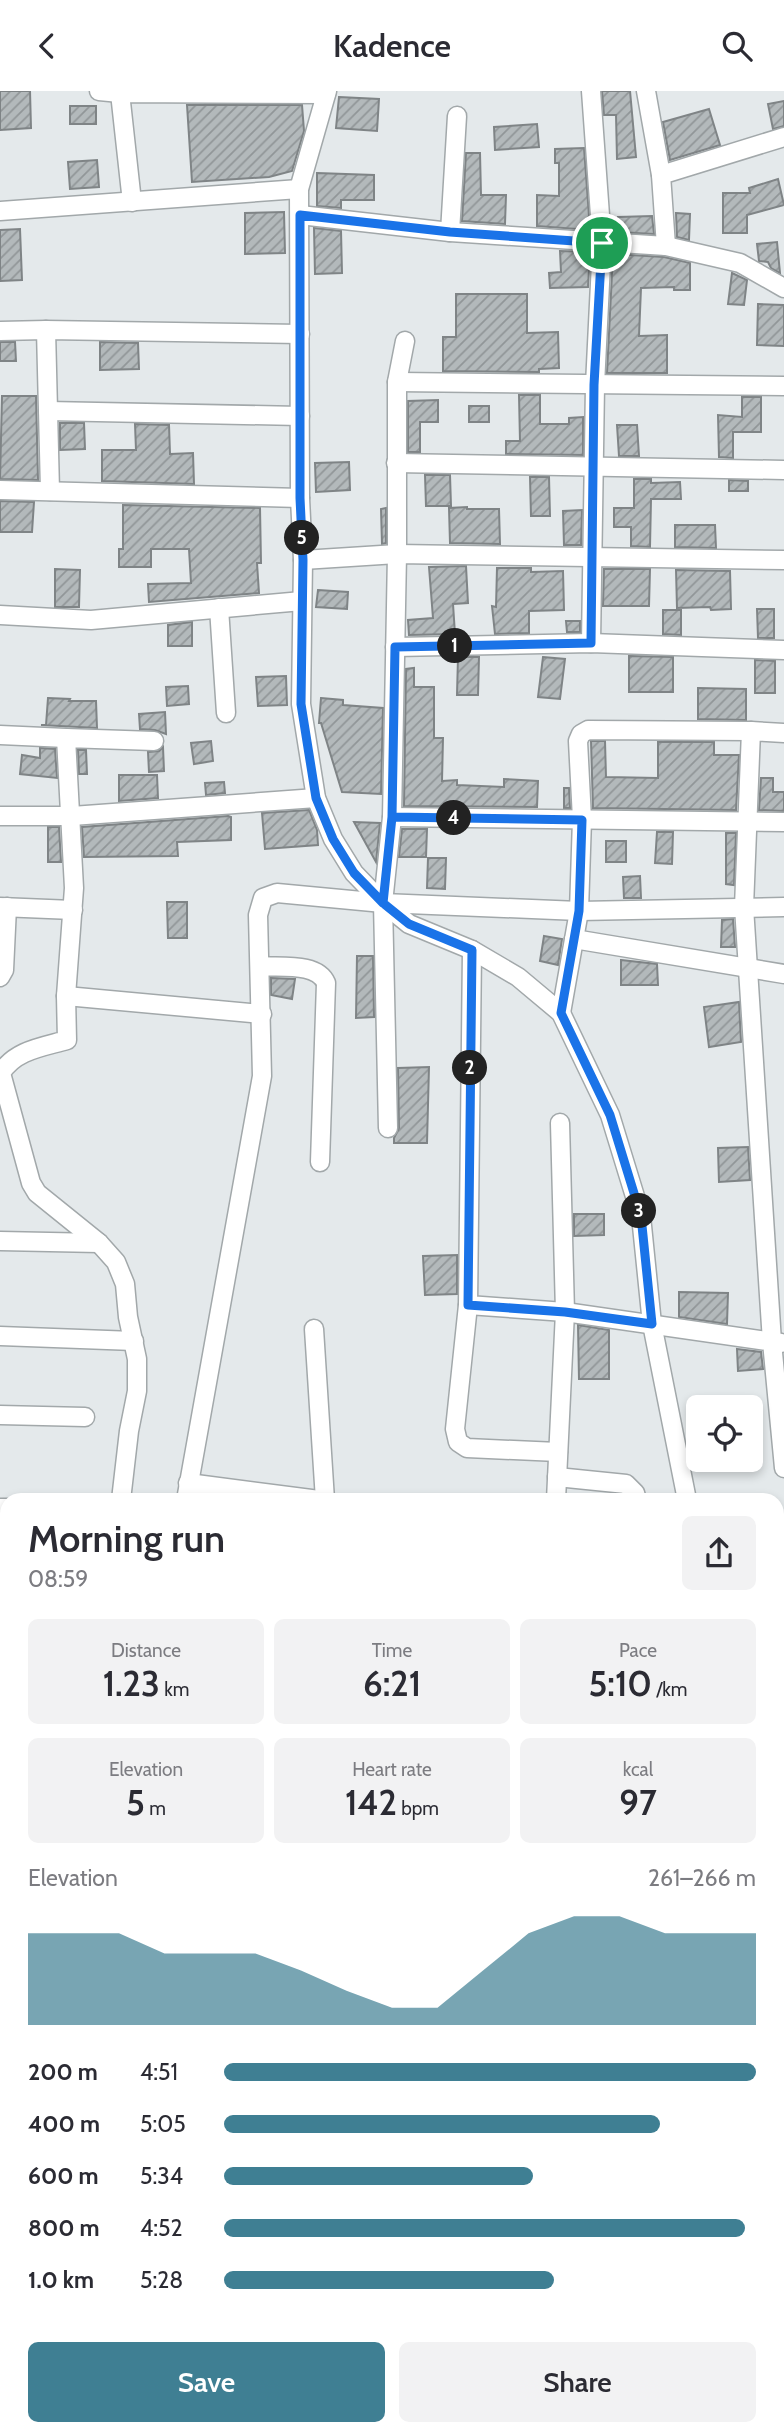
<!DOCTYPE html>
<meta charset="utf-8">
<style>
:root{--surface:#fff;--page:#f2f2f3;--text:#2b2b33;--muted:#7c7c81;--accent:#3f7f93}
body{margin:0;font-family:Cabin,sans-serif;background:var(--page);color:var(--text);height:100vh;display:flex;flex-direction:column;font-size:26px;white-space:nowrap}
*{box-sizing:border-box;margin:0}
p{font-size:23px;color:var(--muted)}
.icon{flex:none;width:38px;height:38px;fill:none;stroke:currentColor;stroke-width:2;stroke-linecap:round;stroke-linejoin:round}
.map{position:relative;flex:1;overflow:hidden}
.panel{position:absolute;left:0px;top:1402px;width:784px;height:943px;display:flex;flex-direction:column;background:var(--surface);border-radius:21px 21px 0 0;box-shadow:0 4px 10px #0003}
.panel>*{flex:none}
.tools{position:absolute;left:686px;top:1304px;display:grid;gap:14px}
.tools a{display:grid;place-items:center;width:77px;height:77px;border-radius:10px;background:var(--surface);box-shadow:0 4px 10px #0003;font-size:35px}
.pin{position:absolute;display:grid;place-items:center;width:60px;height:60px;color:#fff;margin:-30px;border:4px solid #fff;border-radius:50%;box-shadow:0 2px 7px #0007}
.km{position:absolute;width:35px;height:35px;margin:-18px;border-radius:50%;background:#222;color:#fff;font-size:19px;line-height:35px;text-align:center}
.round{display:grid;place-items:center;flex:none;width:74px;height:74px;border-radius:10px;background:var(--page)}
.head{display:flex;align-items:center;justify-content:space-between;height:119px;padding:0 28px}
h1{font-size:38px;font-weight:600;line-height:52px}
.metrics{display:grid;grid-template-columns:repeat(3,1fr);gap:10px;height:119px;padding:7px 28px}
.metrics div{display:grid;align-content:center;border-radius:10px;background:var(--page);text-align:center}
.metrics b{font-size:35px;font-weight:600}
.metrics small{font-size:19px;font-weight:400}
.metrics p{font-size:19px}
.chart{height:196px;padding:14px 28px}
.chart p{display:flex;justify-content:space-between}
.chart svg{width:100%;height:126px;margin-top:7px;fill:var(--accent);opacity:.7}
.button{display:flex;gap:14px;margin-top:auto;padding:14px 28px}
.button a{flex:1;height:80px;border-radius:10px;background:var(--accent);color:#fff;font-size:28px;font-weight:600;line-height:80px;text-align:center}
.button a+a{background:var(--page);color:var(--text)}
ul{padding:0 28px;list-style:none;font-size:23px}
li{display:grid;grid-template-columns:112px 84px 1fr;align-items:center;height:52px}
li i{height:18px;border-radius:9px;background:var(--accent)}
header{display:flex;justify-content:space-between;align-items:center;height:91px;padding:0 28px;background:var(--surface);font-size:32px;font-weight:600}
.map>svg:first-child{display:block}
</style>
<header><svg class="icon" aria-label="back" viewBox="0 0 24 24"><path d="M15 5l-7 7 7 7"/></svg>Kadence<svg class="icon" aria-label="search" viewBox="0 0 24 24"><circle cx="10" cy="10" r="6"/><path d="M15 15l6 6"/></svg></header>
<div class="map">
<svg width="784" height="2344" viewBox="0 0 784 2344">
<defs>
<pattern id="building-hatch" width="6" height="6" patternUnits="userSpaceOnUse" patternTransform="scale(1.75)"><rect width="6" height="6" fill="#b3b9bb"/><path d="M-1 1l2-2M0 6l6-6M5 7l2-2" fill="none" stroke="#919698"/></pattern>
</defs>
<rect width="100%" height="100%" fill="#e4e9eb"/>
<g fill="url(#building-hatch)" stroke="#7f8486" stroke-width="2">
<path d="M0,0h30l1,37 -31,2z"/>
<path d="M602,0h28l6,66 -19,2 -1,-44h-12z"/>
<path d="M339,6l40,2 -2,32 -41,-3z"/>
<path d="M784,10v25l-11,3 -5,-25z"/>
<path d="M187,14h115l2,26 -12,40 -23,6 -77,5z"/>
<rect x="70" y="15" width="26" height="18"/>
<path d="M709,18l11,36 -50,15 -7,-38z"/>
<path d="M537,33l2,23 -44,3 -1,-23z"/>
<path d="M584,57l6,82 -53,-4v-31l22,1v-33h-4v-14z"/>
<path d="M466,62h14l1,42h25l-1,29 -43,-3z"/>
<path d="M97,69l2,27 -29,2 -2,-27z"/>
<path d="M317,82l57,2v25h-33v8l-24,-2z"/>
<path d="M778,88l6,26 -37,10v18h-24v-40h27l-1,-5z"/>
<path d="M284,121l1,41 -40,1v-41z"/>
<path d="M676,122l14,1 -1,26 -12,-3z"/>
<path d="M652,125l2,18 -36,-2v-15z"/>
<path d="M314,137l27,3 1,42 -27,1z"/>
<path d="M20,138l2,51 -22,1v-51z"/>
<path d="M777,151l3,31 -9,-5 -3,-6 -9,-1 -2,-17z"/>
<path d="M560,160l30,1 -2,35 -38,1 -1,-15 12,-1z"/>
<path d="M613,163l51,3 26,6v27h-16v-3l-33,1 -2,48 28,-1v38h-60z"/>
<path d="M732,182l15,7 -3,25 -16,-1z"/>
<path d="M456,203h71v39l31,-1 1,36 -20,1v3l-96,-1v-34h13z"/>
<path d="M758,213l26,1v41l-27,-1z"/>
<path d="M0,251h15l1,19h-16z"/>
<path d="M100,251l38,1 1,26 -39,1z"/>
<path d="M519,304h21v29h29v-6l14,-1v38l-77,-1v-13h14z"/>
<path d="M2,305h34l2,84 -38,-1z"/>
<path d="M742,306h19v35h-28v26l-14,-1 -1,-42 24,2z"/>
<path d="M438,309v22h-18v30h-12v-51z"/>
<rect x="469" y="315" width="20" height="16"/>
<path d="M60,332h24l1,26 -25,1z"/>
<path d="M135,333l34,1 1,29 23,-1 1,31 -92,-3v-31h34z"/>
<path d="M617,334h20l2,31h-20z"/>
<path d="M349,371l1,28 -34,2 -1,-29z"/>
<path d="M425,384h25l1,31h-25z"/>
<path d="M530,386h19l1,39h-19z"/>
<path d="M634,388h17v4l29,-1 1,17h-30l-1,48 -19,-1v-19h-17v-19h20z"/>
<path d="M729,389l19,1v10h-19z"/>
<path d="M0,410l34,1 -2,30h-32z"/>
<path d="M123,414l137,3 1,55h-4l2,30 -110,9 -1,-18 43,-1 -2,-34h-38v18h-32v-18h4z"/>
<path d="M467,416v2h32l1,35 -50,-1 -1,-35z"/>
<path d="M386,417v35l-4,1 -1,-35z"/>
<path d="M582,419l-1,35h-17l-1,-34z"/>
<path d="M675,434h40l1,23 -41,-1z"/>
<path d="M466,475l2,37 -15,1 2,30 -46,1 -1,-15 25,-2 -4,-51z"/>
<path d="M497,477h34v4l32,-1 1,39 -35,1v22l-34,1 -3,-28 4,1z"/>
<path d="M55,478l25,1 -1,37h-24z"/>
<path d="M604,478h46l-1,37h-46z"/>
<path d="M676,479l54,1 1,38 -20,1 -1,-3 -33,1z"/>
<path d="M318,499l30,2 -1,17 -31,-2z"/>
<path d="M757,518h17v29h-16z"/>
<path d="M663,519h18v25l-18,-1z"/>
<path d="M566,530h14v11h-13z"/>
<path d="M192,531v24h-24v-21z"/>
<path d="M629,565l44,1v35h-44z"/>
<path d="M458,566h21l-1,38h-21z"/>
<path d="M543,566l22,2 -5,40 -22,-2z"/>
<path d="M755,569l20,1v32h-20z"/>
<path d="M414,577v19h20v51h9l-1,43 15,-1v5l47,2v-8l34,2 -1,26 -133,-1 2,-137z"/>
<path d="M286,585l1,29 -29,1 -2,-29z"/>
<path d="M188,595l1,18 -22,2 -1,-19z"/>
<path d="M698,597l48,1v31l-48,-1z"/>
<path d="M48,607l22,1 -1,2h27l1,27 -56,-3h5z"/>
<path d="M321,607l22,2v5l40,3 -2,86 -39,-2 -21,-69h-2z"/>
<path d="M165,621l1,22 -11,-4 -15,-1 -1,-15z"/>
<path d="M211,650l2,20 -19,3 -3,-21z"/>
<path d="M591,650h14l1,36 52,1v-36h56v13h25l-3,55 -143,-2z"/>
<path d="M163,656l1,24 -15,1 -1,-20 11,-1z"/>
<path d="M40,657l15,1 2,29 -37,-4 2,-19 18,3z"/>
<path d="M78,659h8l1,24h-8z"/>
<path d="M119,684h38l1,23 -39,3z"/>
<path d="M761,687h12v14h11v19l-25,-1z"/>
<path d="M224,691l1,11 -19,2 -1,-12z"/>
<path d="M564,697h5l1,20h-6z"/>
<path d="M309,719l8,20 1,15 -53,4 -3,-36z"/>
<path d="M228,725l3,1v23l-54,2 1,14 -94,1 -2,-30z"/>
<path d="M354,731l26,1 -4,39z"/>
<path d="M48,736h11l2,35h-13z"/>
<path d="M402,738h25l-1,28h-27z"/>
<path d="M657,741h16l-1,32 -17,-1z"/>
<path d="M726,742h10l-2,52 -8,-1z"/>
<rect x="606" y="750" width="20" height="21"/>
<path d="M428,767h18l-1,31 -18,-1z"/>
<path d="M640,785l1,22h-17l-1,-21z"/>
<path d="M167,811h20v36h-19z"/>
<path d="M733,828l2,28h-14l1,-27z"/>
<path d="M544,845l18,3 -4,26 -18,-4z"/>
<path d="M357,865h16l1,61 -18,1z"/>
<path d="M621,869l36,4 1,21h-37z"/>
<path d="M271,887l24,1 -3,20 -21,-4z"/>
<path d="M739,911l2,40 -32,5 -5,-40z"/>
<path d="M429,976l-2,76h-33v-5l5,-10 -1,-60z"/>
<path d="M748,1056l2,33 -31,2 -1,-34z"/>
<path d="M574,1123h30v21l-30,1z"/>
<path d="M457,1164v39l-32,1 -2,-39z"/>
<path d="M679,1201l49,1 -1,31 -48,-7z"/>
<path d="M578,1234l31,5v49h-30z"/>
<path d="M737,1258l24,3 2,17 -25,2z"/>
</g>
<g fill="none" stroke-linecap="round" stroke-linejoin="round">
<defs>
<g id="minor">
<path d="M99,0l21,2"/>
<path d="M327,0l-28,98 1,309 3,62 -2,144 15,94 17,41 21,34 29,30 26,21 63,26 46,27 43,36 49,102 31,101 11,108 35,176"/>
<path d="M646,0l15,84"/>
<path d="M132,111l-12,-109 206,1"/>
<path d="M0,120l299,-22"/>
<path d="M300,124l150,17 216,14 74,17 44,25"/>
<path d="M450,141l7,-116"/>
<path d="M666,155l-5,-71 123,-38"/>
<path d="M46,239l4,161"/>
<path d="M0,240l46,-1 254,4"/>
<path d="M397,291l387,4"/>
<path d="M48,320l252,5"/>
<path d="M396,372l388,7"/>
<path d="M0,399l300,8"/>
<path d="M303,469l94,-6 387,6"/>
<path d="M219,517l7,105"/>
<path d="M0,524l91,5 211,-19"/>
<path d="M591,552l4,-258 7,-142 -11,-152"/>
<path d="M395,556l196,-4 193,7"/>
<path d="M784,642l-33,-2 -7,176 28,435 12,126"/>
<path d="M0,644l66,3"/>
<path d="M0,725h72l244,-18"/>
<path d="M392,726l392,5"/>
<path d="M0,816l73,3"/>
<path d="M574,848l210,35"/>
<path d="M472,859l-4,355 97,7 216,31"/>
<path d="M260,875c20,2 57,-4 66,17l-6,179"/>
<path d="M0,886l4,-7 3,-63"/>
<path d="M66,905l196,18"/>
<path d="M561,922l18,-102 3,-92 -4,-78 3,-7 7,-4 163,1"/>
<path d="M388,1037l-5,-225 9,-86 5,-263v-172l8,-41"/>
<path d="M0,1150l99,2"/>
<path d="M468,1214l-13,124 3,13 9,6 91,4"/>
<path d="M314,1238l11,171"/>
<path d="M0,1245l134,5"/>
<path d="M0,1324l85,2"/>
<path d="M557,1386l69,7 9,9 2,7"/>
<path d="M188,1392l131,17"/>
<path d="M121,1409l8,-69 8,-40v-32l-9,-42 -3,-33 -9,-22 -17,-19 -62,-50 -6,-10 -30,-110c14,-23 42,-26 66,-33l-1,-44 8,-108 -8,-150 88,3"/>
<path d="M186,1409l76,-424 -4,-161 5,-17 14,-5 106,10 196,8 205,-4"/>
<path d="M556,1409l9,-188 -5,-189"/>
<path d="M0,1417h7"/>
<path d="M777,1445l7,-1"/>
<path d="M0,1503h7"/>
<path d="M0,1657l7,-2"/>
<path d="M777,1665l7,19"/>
<path d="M0,1723l7,13"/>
<path d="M777,1728l7,-3"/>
<path d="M777,1831l7,-3"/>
<path d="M0,1840l7,-3"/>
<path d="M777,1924l7,-3"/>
<path d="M777,2012l7,-3"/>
<path d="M0,2049l7,-3"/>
<path d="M777,2101l7,-3"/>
<path d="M0,2145l7,-3"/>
<path d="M777,2187l7,-3"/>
<path d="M0,2241l7,-3"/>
<path d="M777,2280l7,-3"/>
<path d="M0,2328l7,-3"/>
<path d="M213,2338l3,6"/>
<path d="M517,2338l3,6"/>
<path d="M182,2344l15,-6"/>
<path d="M401,2344l15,-6"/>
<path d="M618,2344l15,-6"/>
</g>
</defs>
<use href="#minor" stroke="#a2a8aa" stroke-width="21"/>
<use href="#minor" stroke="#fff" stroke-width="18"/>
</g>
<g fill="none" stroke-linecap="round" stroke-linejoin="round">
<defs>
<path id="route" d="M602,152l-8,142 -3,258 -196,4 -3,170 -9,86 26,21 63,26 -4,355 97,7 87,12 -11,-108 -31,-101 -49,-102 18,-102 3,-91 -190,-3 -9,86 -29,-30 -21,-34 -17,-41 -15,-94 2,-144 -3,-62v-283l150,17 152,11"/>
</defs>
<use href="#route" stroke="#fff" stroke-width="14"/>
<use href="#route" stroke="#1a73e8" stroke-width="9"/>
</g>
</svg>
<div class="tools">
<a><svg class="icon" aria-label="locate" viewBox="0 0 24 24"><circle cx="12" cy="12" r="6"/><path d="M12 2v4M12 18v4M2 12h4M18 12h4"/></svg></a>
</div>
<div class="pin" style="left:602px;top:152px;background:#1e9e55"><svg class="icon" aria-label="arrive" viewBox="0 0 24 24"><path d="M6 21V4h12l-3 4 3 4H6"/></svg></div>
<b class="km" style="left:455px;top:555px">1</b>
<b class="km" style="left:470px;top:977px">2</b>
<b class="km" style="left:639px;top:1120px">3</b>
<b class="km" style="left:454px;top:727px">4</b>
<b class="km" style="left:302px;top:447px">5</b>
<section class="panel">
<div class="head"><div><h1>Morning run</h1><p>08:59</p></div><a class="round"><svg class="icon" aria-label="share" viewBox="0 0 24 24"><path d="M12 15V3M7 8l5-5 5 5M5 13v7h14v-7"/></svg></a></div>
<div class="metrics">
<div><p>Distance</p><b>1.23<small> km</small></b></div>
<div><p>Time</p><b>6:21</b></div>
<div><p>Pace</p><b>5:10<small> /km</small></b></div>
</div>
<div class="metrics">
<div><p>Elevation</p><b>5<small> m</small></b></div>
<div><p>Heart rate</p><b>142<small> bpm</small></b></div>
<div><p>kcal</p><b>97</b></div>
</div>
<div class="chart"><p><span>Elevation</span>261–266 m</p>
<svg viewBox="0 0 160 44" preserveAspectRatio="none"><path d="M0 44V12L10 12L20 12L30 19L40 19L50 19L60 25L70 32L80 38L90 38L100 25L110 12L120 6L130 6L140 12L150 12L160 12V44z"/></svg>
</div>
<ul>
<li><b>200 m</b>4:51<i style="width:100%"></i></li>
<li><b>400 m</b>5:05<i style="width:82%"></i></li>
<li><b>600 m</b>5:34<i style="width:58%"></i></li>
<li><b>800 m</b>4:52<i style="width:98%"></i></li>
<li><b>1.0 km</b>5:28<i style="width:62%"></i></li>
</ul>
<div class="button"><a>Save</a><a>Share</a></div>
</section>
</div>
